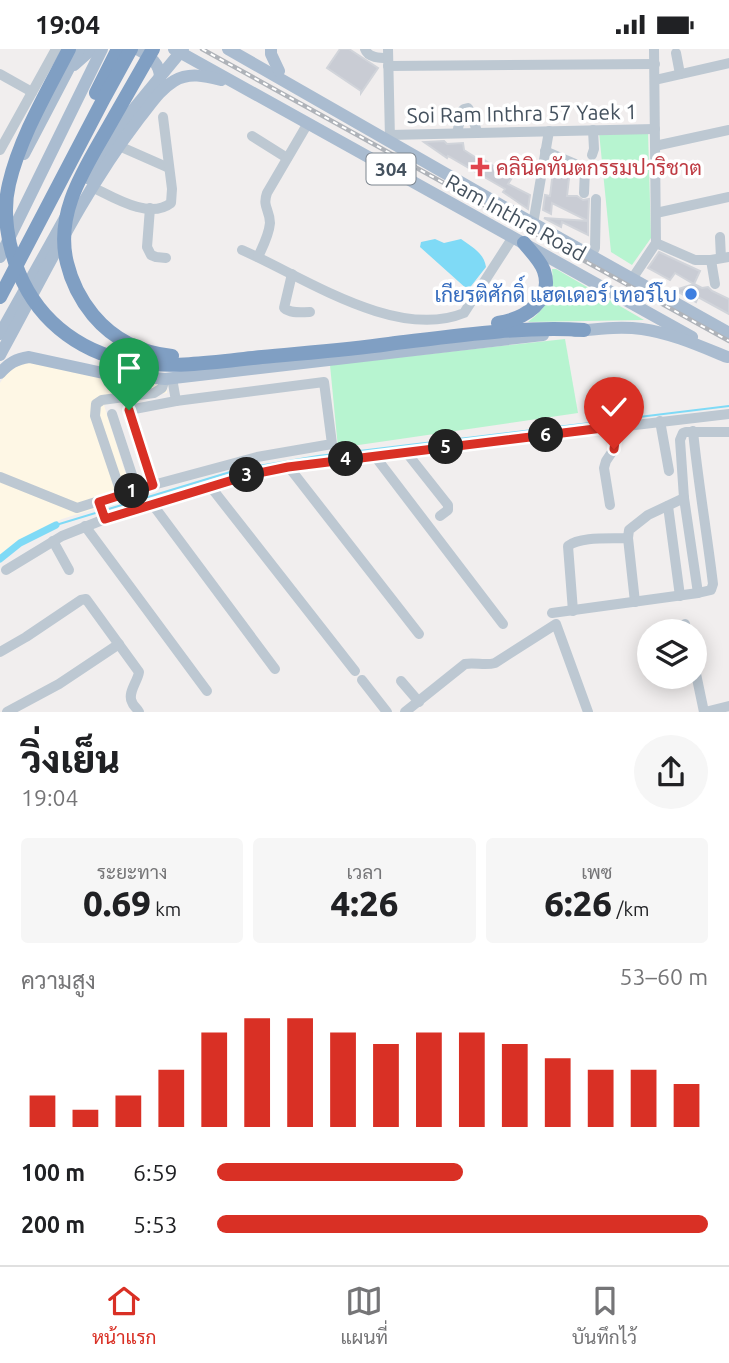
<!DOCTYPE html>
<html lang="th">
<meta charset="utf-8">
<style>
:root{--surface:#fff;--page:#f6f6f6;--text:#202124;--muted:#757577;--line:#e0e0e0;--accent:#d93025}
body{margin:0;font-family:Ubuntu,Sarabun,sans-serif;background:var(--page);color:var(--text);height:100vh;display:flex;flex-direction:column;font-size:26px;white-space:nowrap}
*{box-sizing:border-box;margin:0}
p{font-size:23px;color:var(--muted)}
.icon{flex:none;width:38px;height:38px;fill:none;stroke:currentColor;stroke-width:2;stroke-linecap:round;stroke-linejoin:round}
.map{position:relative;height:663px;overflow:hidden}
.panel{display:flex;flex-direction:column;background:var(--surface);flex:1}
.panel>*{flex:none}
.controls{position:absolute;left:637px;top:570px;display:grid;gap:14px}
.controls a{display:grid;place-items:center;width:70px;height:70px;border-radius:50%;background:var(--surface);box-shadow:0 4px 18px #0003;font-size:35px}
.pin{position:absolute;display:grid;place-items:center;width:60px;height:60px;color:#fff;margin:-72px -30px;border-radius:50% 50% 50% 0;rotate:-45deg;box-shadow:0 0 7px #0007}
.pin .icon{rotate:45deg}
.km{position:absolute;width:35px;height:35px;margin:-18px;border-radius:50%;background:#222;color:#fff;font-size:19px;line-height:35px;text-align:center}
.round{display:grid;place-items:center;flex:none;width:74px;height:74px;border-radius:37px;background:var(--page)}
.head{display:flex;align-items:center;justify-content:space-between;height:119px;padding:0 21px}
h1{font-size:38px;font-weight:800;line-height:52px}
.stats{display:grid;grid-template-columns:repeat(3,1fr);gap:10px;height:119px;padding:7px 21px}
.stats div{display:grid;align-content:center;border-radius:7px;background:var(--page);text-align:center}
.stats b{font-size:35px;font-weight:800}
.stats small{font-size:19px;font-weight:400}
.stats p{font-size:19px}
.chart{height:196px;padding:14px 21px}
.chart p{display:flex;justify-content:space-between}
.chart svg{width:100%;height:126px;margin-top:7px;stroke:var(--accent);stroke-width:6}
ul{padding:0 21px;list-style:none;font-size:23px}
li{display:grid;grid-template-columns:112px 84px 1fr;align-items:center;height:52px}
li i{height:18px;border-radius:9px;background:var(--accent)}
.status{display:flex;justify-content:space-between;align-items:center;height:49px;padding:0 35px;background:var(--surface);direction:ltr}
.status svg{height:19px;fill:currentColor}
.dock{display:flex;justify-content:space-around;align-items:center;height:98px;border-top:2px solid var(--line);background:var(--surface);font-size:19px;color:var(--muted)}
.dock a{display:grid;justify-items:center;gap:4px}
.dock .selected{color:var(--accent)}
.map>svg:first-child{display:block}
</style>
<div class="status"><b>19:04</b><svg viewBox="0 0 49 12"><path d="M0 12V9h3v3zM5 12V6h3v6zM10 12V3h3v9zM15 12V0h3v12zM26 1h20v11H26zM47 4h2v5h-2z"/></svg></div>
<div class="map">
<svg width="729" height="663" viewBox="0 0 729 663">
<rect width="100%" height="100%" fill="#f1eeee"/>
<path fill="#fef7e5" d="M28,313l139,23v8l-63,12 29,92 -71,22 -41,20 -21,17v-173l8,-13z"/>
<g fill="#b7f4d0">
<path d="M599,83h49l3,106 -19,27 -21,-13z"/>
<path d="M552,220h4l88,51 -116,2c19,-14 27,-29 24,-53z"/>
<path d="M565,290l13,74 -240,35 -8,-83z"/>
</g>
<path fill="#7fdaf6" d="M435,190l9,4 17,-4c11,8 23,14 25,28l-18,23 -48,-43 1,-5z"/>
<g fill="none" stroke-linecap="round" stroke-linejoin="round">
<path stroke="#7fdaf6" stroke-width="2" d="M56,476l184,-56 78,-13 411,-50"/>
<path stroke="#7fdaf6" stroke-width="7" d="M0,510l20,-16 36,-18"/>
</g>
<g fill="#c9ccd4" stroke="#d1d4da" stroke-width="2">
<path d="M340,0h9l29,19 -17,25v-2l-34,-23z"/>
<path d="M444,92l3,3 16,-1 1,7 14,9 2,-2 19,13 5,-8 13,8 -9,14 22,11 -2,14 -25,-17 2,-3 -57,-33 -1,2 -23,-16z"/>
<path d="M554,114l16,7 -3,26h10l6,4 6,-1 -1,22 -36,-18 -1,11 -8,-4 2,-15 5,1z"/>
<path d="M544,169l44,3v14l-26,-13 -1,5z"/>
<path d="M659,203l41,19 -6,13 -19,-11 -5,7 -22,-12z"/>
<path d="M694,235l8,4 6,-1 4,4 17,8v15l-31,-17 -2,5 -21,-12z"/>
</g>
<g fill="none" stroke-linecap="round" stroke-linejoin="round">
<g stroke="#bdc8d2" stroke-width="10">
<path d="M365,0c3,9 15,9 23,9"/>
<path d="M388,0l2,90"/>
<path d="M676,4l4,21"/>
<path d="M388,17l267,-2"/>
<path d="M0,25l32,18"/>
<path d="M655,31l74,-17"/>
<path d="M457,84l5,-22 2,-2 4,-1 4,7 5,17"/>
<path d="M390,86l265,-6"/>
<path d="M252,87l35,22"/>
<path d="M119,97l50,22"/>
<path d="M655,97l74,-16"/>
<path d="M0,101l56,-101"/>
<path d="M545,102l35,15 5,4 -1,23"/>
<path d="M592,106l2,-6 -1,-19"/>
<path d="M92,138c21,10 57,33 79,16l1,-14 -9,-72"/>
<path d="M150,159l-3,39 4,8 5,2 10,1"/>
<path d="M656,164l73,-16"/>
<path d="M533,175l16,-93"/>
<path d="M720,188l1,21"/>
<path d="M656,194l39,17h16l18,-3"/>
<path d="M242,201c62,27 154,91 222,63l49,-76"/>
<path d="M591,207l4,-8 1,-49"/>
<path d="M258,208c5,-11 11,-22 12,-34 0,-13 -8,-16 -3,-30l41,-70"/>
<path d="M711,211l4,24"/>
<path d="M292,225l-8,34c7,6 17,4 26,4"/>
<path d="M632,230l24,-36 -2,-194"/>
<path d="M172,329l4,23"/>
<path d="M324,333l8,62 -75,13 -104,28 -24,-75 47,-9z"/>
<path d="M112,365l25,76"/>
<path d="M660,372l9,50"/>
<path d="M406,403l42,53v5l-8,6"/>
<path d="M374,406l129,169"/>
<path d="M288,417l131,168"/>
<path d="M0,428l77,31 41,-13 1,-8 -24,-71 1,-12 6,-4 52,-7 8,-5 3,-9"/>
<path d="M210,437l145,185"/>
<path d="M153,456l122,164"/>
<path d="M610,456l-6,-37 2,-7 8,-12 1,-8 -4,-14"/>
<path d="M668,457l12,90"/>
<path d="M85,477l122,165"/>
<path d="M53,492l16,29"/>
<path d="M6,521l56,-34 48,-19 139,-42 39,-9 441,-52"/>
<path d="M698,544l-14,-95 -4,-58 3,-7 3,-1h43"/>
<path d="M635,553l-7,-64 1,-8 19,-15 36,-17"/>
<path d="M573,562l-5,-65c13,-10 43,-7 60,-8"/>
<path d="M552,564l146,-20 13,-3 2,-6c-6,-51 -15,-102 -20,-153"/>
<path d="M685,575l2,8"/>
<path d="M0,603l26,-15 55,-37 5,-1 53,73c-1,9 -12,21 -7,30 1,4 5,6 7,10"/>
<path d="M695,620l9,43"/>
<path d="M362,631l25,32"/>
<path d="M401,632l18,21"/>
<path d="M7,663l52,-28 60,-40"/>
<path d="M405,663l60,-48c10,-2 20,2 30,-1l61,-39 32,88"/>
<path d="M705,663l24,-6"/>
</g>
<g stroke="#aabcd0" stroke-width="12">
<path d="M137,0c13,7 24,15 23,31"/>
<path d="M174,0l518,288"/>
<path d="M228,0l269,154 232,130"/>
<path d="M271,0v5l8,17"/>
<path d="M74,16l18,-16"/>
<path d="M24,105l55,-105"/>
<path d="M88,129l30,-50 65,-79"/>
<path d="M0,208l102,-208"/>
<path d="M575,282c22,-2 45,-5 67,-2 29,4 58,17 85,28"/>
<path d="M0,285l65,-116"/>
<path d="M0,306c44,-80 83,-163 138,-235 11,-13 21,-30 36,-39 15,-9 31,-5 47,-1"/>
<path d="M0,324c9,-10 16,-14 29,-16l74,16 62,6 378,-44"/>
</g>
<g stroke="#809fc3" stroke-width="14">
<path d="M69,0c-22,43 -49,88 -60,135 -7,29 -1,62 10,89 21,51 66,83 121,90 40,5 82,-2 122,-6 42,-4 85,-7 127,-13 65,-8 129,-18 195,-14"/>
<path d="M153,0c-16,28 -32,56 -48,84 -23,40 -50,82 -38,130 5,21 13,36 26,52 20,24 48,38 79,41"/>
<path d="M96,44l22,-44"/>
<path d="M0,248l103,-197 28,-51"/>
<path d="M498,274c26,-4 56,-22 46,-52 -4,-11 -13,-19 -20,-28"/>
</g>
<defs>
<path id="rail" d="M202,0l527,292"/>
</defs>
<use href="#rail" stroke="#afb3b9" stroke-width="4.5"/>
<use href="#rail" stroke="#fff" stroke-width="2" stroke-dasharray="5" stroke-linecap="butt"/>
</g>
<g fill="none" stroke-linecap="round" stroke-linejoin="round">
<defs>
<path id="route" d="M129,361l24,75 -54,17 6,17 144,-44 39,-8 323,-40 4,14 -1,8"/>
</defs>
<use href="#route" stroke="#fff" stroke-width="14"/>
<use href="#route" stroke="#d93025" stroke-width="9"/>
</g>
<path fill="#e0444e" stroke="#fff" stroke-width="2.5" d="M476.5 107.5h7v7h7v7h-7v7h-7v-7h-7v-7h7z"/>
<circle fill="#3f7fe0" stroke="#fff" stroke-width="2.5" cx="691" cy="245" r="7"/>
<g text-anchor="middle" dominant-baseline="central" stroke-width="7" stroke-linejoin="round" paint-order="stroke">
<rect fill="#fff" stroke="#7c858e" stroke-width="2" x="366.5" y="104.5" width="49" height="31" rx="5"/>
<g font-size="19" font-weight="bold" fill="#44515e">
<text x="391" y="120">304</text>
</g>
<g font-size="21" fill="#44515e" stroke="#fff">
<text transform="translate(522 64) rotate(-1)">Soi Ram Inthra 57 Yaek 1</text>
<text transform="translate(516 168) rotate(29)">Ram Inthra Road</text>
</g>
<g font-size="21" fill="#be3a42" stroke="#fff" text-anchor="start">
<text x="496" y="118">คลินิคทันตกรรมปาริชาต</text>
</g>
<g font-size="21" fill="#366cbe" stroke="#fff" text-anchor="end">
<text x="677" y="245">เกียรติศักดิ์ แฮดเดอร์ เทอร์โบ</text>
</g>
</g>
</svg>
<div class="controls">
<a><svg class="icon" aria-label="layers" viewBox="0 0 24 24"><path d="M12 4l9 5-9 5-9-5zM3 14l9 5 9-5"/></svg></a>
</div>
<div class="pin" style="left:129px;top:361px;background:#1e9e55"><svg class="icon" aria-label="arrive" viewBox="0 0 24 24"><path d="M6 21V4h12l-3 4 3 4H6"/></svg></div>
<div class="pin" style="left:614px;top:400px;background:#d93025"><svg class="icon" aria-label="check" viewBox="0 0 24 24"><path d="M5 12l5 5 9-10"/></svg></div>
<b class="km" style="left:132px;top:442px">1</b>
<b class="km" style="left:247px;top:426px">3</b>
<b class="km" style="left:346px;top:410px">4</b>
<b class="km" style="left:446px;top:398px">5</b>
<b class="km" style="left:546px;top:386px">6</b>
</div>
<section class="panel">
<div class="head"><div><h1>วิ่งเย็น</h1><p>19:04</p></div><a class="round"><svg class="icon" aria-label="share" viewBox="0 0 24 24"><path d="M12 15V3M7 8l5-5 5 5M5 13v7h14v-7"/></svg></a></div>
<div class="stats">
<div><p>ระยะทาง</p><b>0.69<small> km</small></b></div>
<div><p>เวลา</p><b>4:26</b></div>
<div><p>เพซ</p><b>6:26<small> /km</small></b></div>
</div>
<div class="chart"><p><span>ความสูง</span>53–60 m</p>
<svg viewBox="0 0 160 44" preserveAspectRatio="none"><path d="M5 44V33M15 44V38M25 44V33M35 44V24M45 44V11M55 44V6M65 44V6M75 44V11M85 44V15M95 44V11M105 44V11M115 44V15M125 44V20M135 44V24M145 44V24M155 44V29"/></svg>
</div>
<ul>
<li><b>100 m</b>6:59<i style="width:50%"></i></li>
<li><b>200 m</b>5:53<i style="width:100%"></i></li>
</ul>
</section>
<nav class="dock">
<a class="selected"><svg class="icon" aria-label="home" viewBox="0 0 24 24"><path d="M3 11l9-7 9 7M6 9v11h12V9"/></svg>หน้าแรก</a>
<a><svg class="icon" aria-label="map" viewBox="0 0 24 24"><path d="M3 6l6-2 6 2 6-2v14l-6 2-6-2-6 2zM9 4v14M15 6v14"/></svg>แผนที่</a>
<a><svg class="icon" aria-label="saved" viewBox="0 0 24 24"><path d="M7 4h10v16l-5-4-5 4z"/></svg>บันทึกไว้</a>
</nav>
